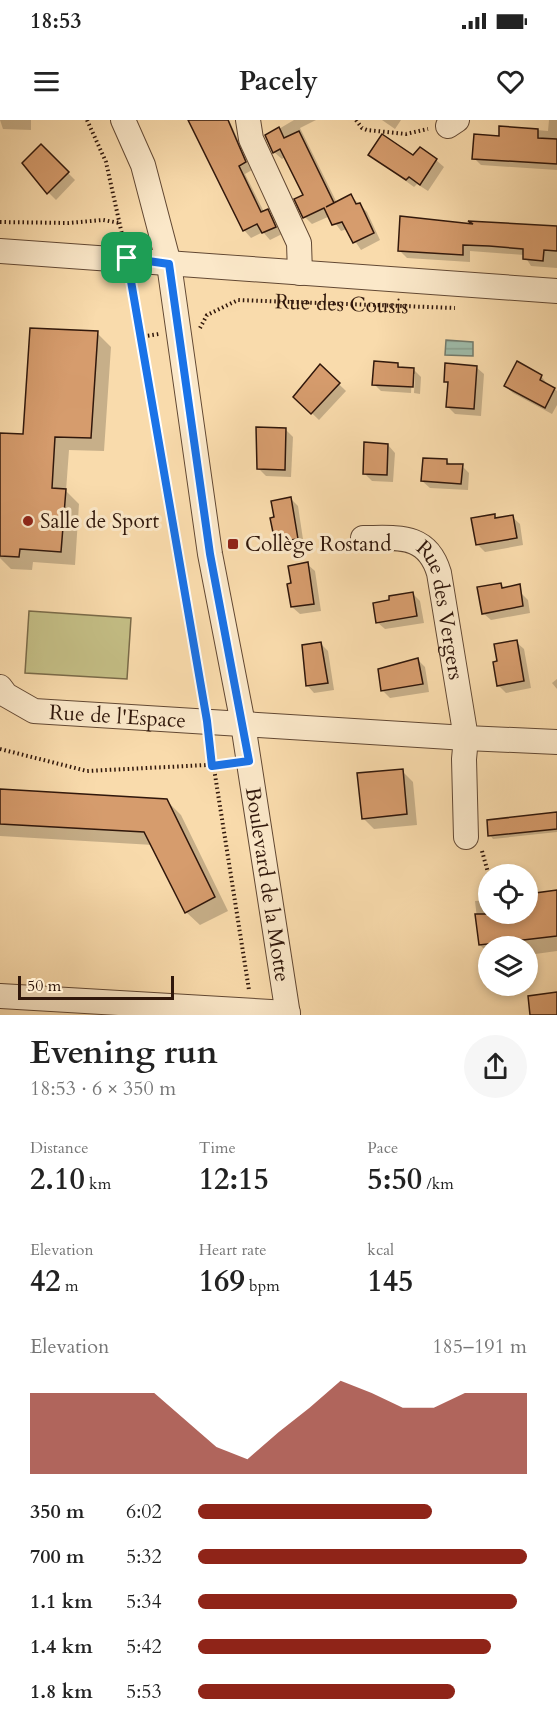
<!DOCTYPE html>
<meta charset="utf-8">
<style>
:root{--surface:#fff;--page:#f6f6f6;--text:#222;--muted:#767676;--accent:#8f2418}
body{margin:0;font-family:Cardo,serif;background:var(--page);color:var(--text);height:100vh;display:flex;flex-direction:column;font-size:22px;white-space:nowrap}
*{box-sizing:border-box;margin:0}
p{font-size:20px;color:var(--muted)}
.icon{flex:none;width:33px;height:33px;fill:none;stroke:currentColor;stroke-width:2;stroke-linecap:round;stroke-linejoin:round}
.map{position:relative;height:895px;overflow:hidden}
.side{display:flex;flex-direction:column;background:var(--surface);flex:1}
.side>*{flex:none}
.buttons{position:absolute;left:478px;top:744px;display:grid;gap:12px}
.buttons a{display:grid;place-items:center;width:60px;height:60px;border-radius:50%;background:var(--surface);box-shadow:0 3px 9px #0003;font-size:30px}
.scale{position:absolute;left:18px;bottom:15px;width:156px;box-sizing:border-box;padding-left:6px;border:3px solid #30170b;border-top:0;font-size:16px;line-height:21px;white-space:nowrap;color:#30170b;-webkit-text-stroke:4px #fbe8c9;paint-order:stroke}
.pin{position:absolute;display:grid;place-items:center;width:51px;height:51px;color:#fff;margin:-26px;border-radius:12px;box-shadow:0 3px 9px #0006}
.round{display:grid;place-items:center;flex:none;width:63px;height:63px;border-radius:32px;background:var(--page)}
.head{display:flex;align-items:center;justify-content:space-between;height:102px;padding:0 30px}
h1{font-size:33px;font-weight:600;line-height:45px}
.figures{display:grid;grid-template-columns:repeat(3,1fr);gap:9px;height:102px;padding:6px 30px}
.figures div{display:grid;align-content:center}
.figures b{font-size:30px;font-weight:600}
.figures small{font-size:16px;font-weight:400}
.figures p{font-size:16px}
.chart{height:168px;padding:12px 30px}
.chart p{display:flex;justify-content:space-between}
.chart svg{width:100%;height:108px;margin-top:6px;fill:var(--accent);opacity:.7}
ul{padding:0 30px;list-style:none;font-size:20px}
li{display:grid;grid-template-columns:96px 72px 1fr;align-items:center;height:45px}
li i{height:15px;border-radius:8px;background:var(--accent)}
.status{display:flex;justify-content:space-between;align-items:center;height:42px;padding:0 30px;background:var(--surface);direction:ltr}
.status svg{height:16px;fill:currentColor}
header{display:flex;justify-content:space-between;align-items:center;height:78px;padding:0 30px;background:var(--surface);font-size:27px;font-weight:600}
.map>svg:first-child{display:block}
</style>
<div class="status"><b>18:53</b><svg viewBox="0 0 49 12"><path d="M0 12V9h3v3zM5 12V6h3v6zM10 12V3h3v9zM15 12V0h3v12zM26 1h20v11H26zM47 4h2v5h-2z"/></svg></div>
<header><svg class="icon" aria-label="menu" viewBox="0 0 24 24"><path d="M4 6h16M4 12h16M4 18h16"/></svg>Pacely<svg class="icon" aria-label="heart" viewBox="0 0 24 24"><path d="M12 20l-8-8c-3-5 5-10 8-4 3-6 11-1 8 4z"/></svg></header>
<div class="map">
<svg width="557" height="895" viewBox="0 0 557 895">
<defs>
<pattern id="water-rules" width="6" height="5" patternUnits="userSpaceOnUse" patternTransform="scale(1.5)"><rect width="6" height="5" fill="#9ebba9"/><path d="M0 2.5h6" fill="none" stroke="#88a090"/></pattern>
</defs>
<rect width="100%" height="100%" fill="#f9dbac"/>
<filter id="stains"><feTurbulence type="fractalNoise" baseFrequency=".00333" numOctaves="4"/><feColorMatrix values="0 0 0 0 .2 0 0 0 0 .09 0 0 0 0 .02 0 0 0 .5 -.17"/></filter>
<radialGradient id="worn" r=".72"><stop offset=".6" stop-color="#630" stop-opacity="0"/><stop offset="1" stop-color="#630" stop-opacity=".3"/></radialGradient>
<path fill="#c4be85" stroke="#7a6a48" stroke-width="1.5" d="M29,491l102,7 -4,61 -102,-6z"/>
<path fill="url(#water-rules)" stroke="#72796a" stroke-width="1.5" d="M446,220l27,2v14l-28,-1z"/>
<g fill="#0003">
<path d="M0,0h31v10l-28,-1z"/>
<path d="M190,0h39l23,50 -7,4 19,38 3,-1 8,7 7,16 -12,6 -7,-8 -12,6 -7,-8z"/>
<path d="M294,0h22l-16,8 37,75 14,-7 16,16 13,28 -19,10 -14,-21 -6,2 -11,-15 -18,8 -7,-7v-21l-20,-39 -3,2 -8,-7 -7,-16z"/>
<path d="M382,0h19l-6,9z"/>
<path d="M549,0h8v50l-76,-5 -7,-7 26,-21 1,-10 47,4z"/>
<path d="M41,26l34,34 -19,20 -19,-19z"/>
<path d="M370,35l66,5 8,7 -16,24 -11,-7 -3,3z"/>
<path d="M475,106l82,1v41l-26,-2 -7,-11 -54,-4v11l-63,-4 -8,-8z"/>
<path d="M97,213l14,14 -7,104 -35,-1 -3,41 13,13 -4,61 -42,-3 -1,8 -21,-1 -11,-11v-124l24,2z"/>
<path d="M397,244l5,5h11l8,8 -1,17 -6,-1 1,-19h-3l-1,19 -30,-2 -7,-7z"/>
<path d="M320,246l26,25 -27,29 -24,-23z"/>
<path d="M476,247l8,7 -3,42 -26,-2 -8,-8 2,-21 -4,-4z"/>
<path d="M541,256l7,9 9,6v14l-5,9 -39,-21 -8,-7z"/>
<path d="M286,310l7,7 -2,40 -25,-1 -8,-8z"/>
<path d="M388,325l7,8 -2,29 -21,-1 -7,-7z"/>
<path d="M447,341l4,4 11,1 7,7 -1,17 -38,-2 -8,-7z"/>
<path d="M291,379l7,7 6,40 -21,3 -7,-7v-24z"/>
<path d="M494,396l3,3 15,-2 8,7 3,21 -38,7 -8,-8z"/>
<path d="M307,444l8,7 6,40 -21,3 -8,-7 1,-22z"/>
<path d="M500,465l4,4 11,-2 13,13 2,13 -39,7 -8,-7z"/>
<path d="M413,474l7,7 4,22 -39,6 -8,-7z"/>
<path d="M516,522l8,7 7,39 -25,5 -8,-8 1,-22z"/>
<path d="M321,524l7,7 6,39 -20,3 -7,-8z"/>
<path d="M418,540l7,7 4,25 -39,6 -8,-8 15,-23v-4z"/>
<path d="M557,559v10l-5,-6z"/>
<path d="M402,651l11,11 4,43 -43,4 -11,-11z"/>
<path d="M0,671l167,10 14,14 47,96 -28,14 -14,-13 -33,-67 -153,-9z"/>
<path d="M557,694v18l-64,7 -3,-4z"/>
<path d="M557,772v59l-29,4v-9h-39v8l-9,-9 -5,-44 14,-1v14h39v-19z"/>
</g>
<g fill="#d69c6d" stroke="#30170b" stroke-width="1.5">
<path d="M188,0h40l18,42 -7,4 22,46 7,-3 8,18 -14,6 -5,-9 -14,7z"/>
<path d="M499,6l39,3v9l19,1v25l-85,-5 2,-25 25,2z"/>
<path d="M279,7l5,11 15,-7 35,72 -8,4 25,-13 5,10 4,-1 14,30 -21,10 -11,-21 -10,3 -8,-17 -21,10 -9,-19 9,-4 -23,-46 -7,4 -8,-18z"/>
<path d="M382,14l31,21 7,-8 17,12 -17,26 -11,-8 -3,3 -38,-25z"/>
<path d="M41,24l28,28 -22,22 -25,-31z"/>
<path d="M400,96l73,8 -5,-3 89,5v25l-13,-1 -1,11 -20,-2v-10l-34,-3 -26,-1v10l-65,-4z"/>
<path d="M30,208l68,3 -7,107 -36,-1 -3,51 14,1 -5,63 -41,-3 -1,8 -19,-1v-123l23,1z"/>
<path d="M374,241l24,2v4l16,1 -1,19 -41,-2z"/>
<path d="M517,241l25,14 -2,5 15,8 -10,20 -41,-22z"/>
<path d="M445,243l32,3 -3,43 -28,-2 2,-25h-4z"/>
<path d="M320,244l20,19 -29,31 -18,-17z"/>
<path d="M256,307l30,1 -1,42 -28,-1z"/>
<path d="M364,322l24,2 -1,31 -24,-1z"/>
<path d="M423,338l24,1v5h16l-2,20 -40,-3z"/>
<path d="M291,377l7,42 -23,3 -5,-24 4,-1 -3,-16z"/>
<path d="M495,394v4l18,-3 4,23 -41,7 -5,-27z"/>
<path d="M308,442l6,42 -23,3 -4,-23 4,-1 -3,-17z"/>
<path d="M501,463l1,5 18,-4 3,22 -41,8 -5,-27z"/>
<path d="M413,472l4,24 -41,7 -3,-20 16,-3v-4z"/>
<path d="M517,520l7,41 -27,5 -4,-24 4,-1 -3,-17z"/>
<path d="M321,522l7,41 -22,3 -4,-41z"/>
<path d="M418,538l5,26 -42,7 -3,-22z"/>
<path d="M403,649l4,45 -45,5 -5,-46z"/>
<path d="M0,669l167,10 48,98 -30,16 -41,-81 -144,-8z"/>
<path d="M557,692v17l-69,7 -1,-16z"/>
<path d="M557,770v46l-78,9 -4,-31h53v-20z"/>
<path d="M557,872v23h-27l-2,-19z"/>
</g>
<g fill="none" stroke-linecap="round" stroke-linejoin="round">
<defs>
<g id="minor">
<path id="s2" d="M123,0l20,45 26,99 41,290 33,170 45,291"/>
<path d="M248,0l3,19 48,104 1,30"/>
<path d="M448,6l9,-6"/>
<path d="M0,131l557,40"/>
<path id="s3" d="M363,418c35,0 64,-5 76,35l27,165 91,4"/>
<path id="s4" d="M0,567l6,8 28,16 432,27 -2,21 2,78"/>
<path d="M0,876l288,17"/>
</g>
</defs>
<use href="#minor" stroke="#624833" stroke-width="26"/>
<g stroke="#30170b" stroke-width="4" stroke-dasharray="1.5 3" stroke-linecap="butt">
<path d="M87,0l19,42 17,77"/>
<path d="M356,0l6,8 5,2 39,4 22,-5"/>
<path d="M0,102l68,1 35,-3 17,3"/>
<path d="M131,162l73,418"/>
<path id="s1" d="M200,208l7,-13 31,-15 217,8"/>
<path d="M139,217l20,-3"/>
<path d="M210,623l39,247"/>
<path d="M0,629l87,22 140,-7"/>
<path d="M482,731l7,25"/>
</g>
<use href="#minor" stroke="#fbe8c9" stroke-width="24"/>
</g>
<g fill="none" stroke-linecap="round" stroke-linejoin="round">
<defs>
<path id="route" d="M127,138l42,6 41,290 39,207 -37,5 -5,-45z"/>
</defs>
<use href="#route" stroke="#fff" stroke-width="12"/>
<use href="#route" stroke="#1a73e8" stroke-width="8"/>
</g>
<g fill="#8f2418" stroke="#fbe8c9" stroke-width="2">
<circle cx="28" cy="401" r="6"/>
<rect x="227" y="418" width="12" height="12" rx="3"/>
</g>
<g text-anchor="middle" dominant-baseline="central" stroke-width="6" stroke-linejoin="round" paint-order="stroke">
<g font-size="21" fill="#30170b" stroke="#fbe8c9">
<text stroke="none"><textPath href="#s1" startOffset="153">Rue des Cousis</textPath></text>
<text stroke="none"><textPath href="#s3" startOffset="129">Rue des Vergers</textPath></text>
<text stroke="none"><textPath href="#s4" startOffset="126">Rue de l'Espace</textPath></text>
<text stroke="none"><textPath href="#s2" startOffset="780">Boulevard de la Motte</textPath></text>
</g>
<g font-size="21" fill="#30170b" stroke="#fbe8c9" text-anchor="start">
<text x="40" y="401">Salle de Sport</text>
<text x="245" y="424">Collège Rostand</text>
</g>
</g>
<rect width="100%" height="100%" filter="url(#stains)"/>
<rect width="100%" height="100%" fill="url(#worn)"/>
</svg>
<div class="buttons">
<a><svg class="icon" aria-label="locate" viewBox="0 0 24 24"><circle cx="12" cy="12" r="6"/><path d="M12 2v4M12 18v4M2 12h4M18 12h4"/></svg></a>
<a><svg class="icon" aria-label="layers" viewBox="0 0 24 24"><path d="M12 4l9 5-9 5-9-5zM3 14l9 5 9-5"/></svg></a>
</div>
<div class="scale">50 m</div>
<div class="pin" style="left:127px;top:138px;background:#1e9e55"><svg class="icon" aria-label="arrive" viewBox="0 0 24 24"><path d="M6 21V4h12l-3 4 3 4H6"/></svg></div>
</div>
<section class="side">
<div class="head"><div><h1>Evening run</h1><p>18:53 · 6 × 350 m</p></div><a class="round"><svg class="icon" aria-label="share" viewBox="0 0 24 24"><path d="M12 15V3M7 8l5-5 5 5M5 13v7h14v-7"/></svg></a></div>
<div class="figures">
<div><p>Distance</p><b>2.10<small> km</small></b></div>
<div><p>Time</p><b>12:15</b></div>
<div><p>Pace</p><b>5:50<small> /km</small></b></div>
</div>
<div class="figures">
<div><p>Elevation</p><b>42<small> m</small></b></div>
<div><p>Heart rate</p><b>169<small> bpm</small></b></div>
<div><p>kcal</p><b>145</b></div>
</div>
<div class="chart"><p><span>Elevation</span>185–191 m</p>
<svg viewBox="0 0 160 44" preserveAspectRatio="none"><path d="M0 44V11L10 11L20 11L30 11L40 11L50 22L60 33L70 38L80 27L90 17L100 6L110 11L120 17L130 17L140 11L150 11L160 11V44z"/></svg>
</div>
<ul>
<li><b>350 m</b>6:02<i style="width:71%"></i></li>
<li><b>700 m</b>5:32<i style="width:100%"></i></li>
<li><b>1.1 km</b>5:34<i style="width:97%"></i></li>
<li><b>1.4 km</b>5:42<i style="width:89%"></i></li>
<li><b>1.8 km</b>5:53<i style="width:78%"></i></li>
</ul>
</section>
